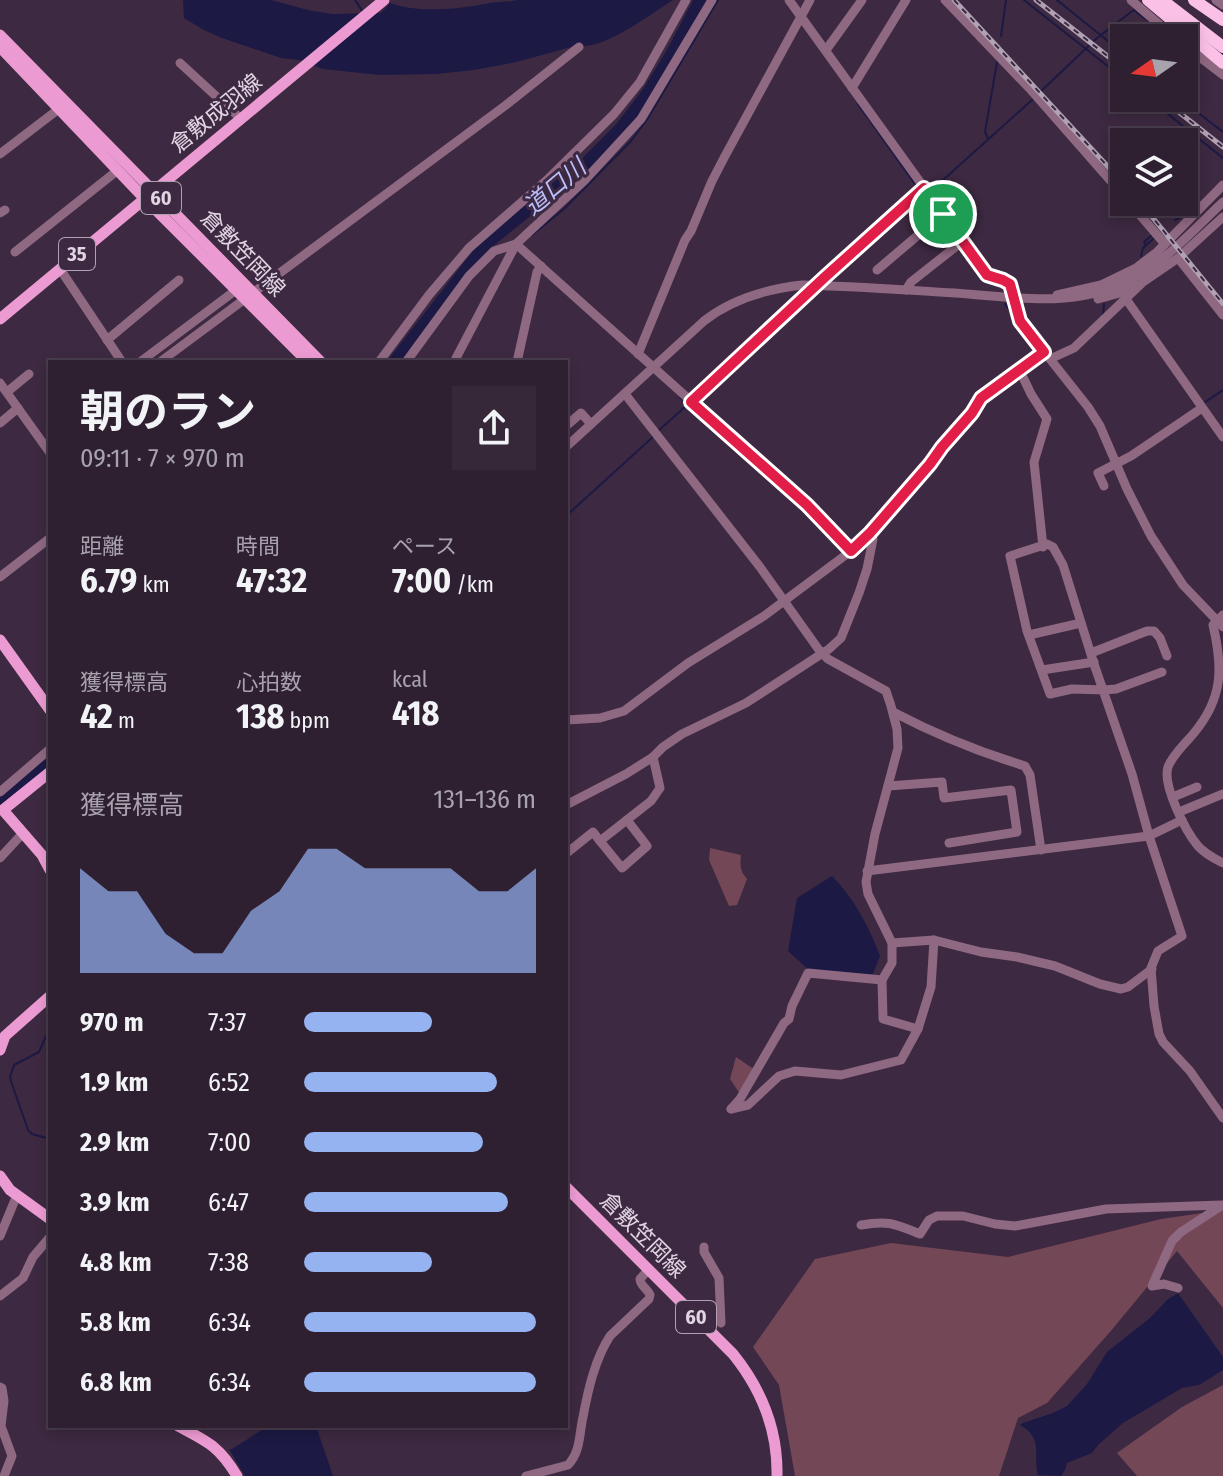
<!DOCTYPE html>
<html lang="ja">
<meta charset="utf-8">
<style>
:root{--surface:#2e1f31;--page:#362739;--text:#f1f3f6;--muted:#a7a2ab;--line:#493d4d;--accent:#95b2f1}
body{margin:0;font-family:"Fira Sans Condensed","Noto Sans JP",sans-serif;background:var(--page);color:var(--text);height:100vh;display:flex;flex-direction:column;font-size:30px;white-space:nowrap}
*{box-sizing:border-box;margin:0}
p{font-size:26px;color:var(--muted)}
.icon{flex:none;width:44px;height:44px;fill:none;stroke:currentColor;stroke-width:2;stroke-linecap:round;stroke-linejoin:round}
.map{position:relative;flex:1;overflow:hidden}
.drawer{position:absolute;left:48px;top:360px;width:520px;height:1068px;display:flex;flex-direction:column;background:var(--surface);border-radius:0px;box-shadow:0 4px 12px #0003,0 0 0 2px var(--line)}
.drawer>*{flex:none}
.needle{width:52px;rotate:256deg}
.fabs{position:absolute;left:1110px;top:24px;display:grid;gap:16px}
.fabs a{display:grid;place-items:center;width:88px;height:88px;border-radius:0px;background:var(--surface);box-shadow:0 4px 12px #0003,0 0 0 2px var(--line);font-size:40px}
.pin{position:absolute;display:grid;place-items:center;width:68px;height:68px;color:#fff;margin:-34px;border:4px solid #fff;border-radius:50%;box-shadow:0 2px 8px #0007}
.round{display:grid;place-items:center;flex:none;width:84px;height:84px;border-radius:0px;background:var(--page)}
.head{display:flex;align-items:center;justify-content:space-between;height:136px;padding:0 32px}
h1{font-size:44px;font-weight:700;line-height:60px}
.metrics{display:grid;grid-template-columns:repeat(3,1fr);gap:12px;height:136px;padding:8px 32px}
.metrics div{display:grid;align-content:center}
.metrics b{font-size:34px;font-weight:700}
.metrics small{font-size:22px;font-weight:400}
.metrics p{font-size:22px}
.chart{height:224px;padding:16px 32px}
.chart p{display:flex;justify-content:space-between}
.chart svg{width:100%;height:144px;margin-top:8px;fill:var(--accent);opacity:.7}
ul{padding:0 32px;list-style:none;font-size:26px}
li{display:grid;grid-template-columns:128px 96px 1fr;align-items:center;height:60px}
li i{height:20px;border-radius:10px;background:var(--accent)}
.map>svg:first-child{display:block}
</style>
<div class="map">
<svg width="1223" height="1476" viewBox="0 0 1223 1476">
<rect width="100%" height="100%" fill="#3d2941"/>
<g fill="#744756">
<path d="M710,848l31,7c-1,11 -1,16 6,24l-10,26 -8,1 -20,-46z"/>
<path d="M736,1057l19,13 -15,24 -10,-15z"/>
<path d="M1223,1210v98l-46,-57 -67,81 -63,71 -29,15 -19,58h-204l-16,-91 -26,-38 62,-88 76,-16 117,14 153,-38z"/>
<path d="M1223,1385v91h-86l-20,-23 65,-46z"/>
</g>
<g fill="#1c1944">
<path d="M183,0h88l37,10 24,4 49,-1 9,-10c24,9 58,7 83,3 9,-1 17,-4 26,-4 7,-1 11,0 18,-2h156c-24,15 -70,51 -98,46l-59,16 -42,8 -38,4 -56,1 -57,-6 -24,-9 -18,-2 -59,-20 -18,-8 -20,-12z"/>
<path d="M832,876c22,22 37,51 48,80l-7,18 -63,-3 -22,-20 9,-53z"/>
<path d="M1178,1293l45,64v13l-24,15 -17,3 -59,35 -25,22 -6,8 -25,10 -2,7 -4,6 -23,-1c-5,-19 6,-37 -18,-50l3,-2 30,-10 14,-7 20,-22 20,-32 43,-34 17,-18z"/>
<path d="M268,1426h48l17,50h-88l-16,-27h3z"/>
</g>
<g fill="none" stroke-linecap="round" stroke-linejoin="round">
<g stroke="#1c1944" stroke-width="2">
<path d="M355,0l8,12"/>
<path d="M1024,0l100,79"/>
<path d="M1057,0l67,54"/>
<path d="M1135,11l20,15"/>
<path d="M1001,36l5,-36"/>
<path d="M1038,94l59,-56 38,-29"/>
<path d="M1148,98l75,60"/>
<path d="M1179,98l44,34"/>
<path d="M858,104l59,83"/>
<path d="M988,138l-3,-6 12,-70"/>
<path d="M933,189l100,-90"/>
<path d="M1175,220l11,-5"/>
<path d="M880,234l43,-38"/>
<path d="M532,235l33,-27 66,-67 17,-23 70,-118"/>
<path d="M1146,245l-2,-3 7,-6"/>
<path d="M1141,256l2,-8 11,-10"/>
<path d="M1005,304l9,12"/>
<path d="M1103,314l1,-10"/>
<path d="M1027,370l17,-12"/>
<path d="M680,397l25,22"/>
<path d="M1205,402l18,-12"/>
<path d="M968,424l13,-12 3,-9 32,-25"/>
<path d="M658,431l28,-25"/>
<path d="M566,516l88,-80"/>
<path d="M50,1027l-11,25 -25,13 -4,12 2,7 16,46 4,4 18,5"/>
</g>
<g stroke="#1c1944" stroke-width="12">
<path d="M394,362l92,-118 95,-76 39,-39 27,-35 25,-41 28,-53"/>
<path d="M0,800l50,-41"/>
</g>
<g stroke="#8f6882" stroke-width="9">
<path d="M789,0l198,275 16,5 7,4 10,37 68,86 12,19 27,63 24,47 32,49 40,42"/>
<path d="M945,0l86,90 93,106"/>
<path d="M1131,0l44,38"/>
<path d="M1216,0l7,5"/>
<path d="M1184,45l39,30"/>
<path d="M826,50l36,-50"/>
<path d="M180,63l61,56"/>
<path d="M852,88l54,-88"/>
<path d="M0,154l64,-49"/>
<path d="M1129,202l35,41"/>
<path d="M0,213l5,-3"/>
<path d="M516,244l291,261 44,46"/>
<path d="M15,252l103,-82"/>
<path d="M1178,258l45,57"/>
<path d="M60,269l62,93"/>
<path d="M877,270l66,-56"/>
<path d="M906,290l5,-8 52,-41"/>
<path d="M1057,295l44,-10 35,-17 21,-16 66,-67"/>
<path d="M1098,299l22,-6 16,-8"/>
<path d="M1126,299l97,138"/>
<path d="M107,340l72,-60"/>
<path d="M638,354l47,-114 6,-9 21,-50 13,-25 85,-156"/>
<path d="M1050,359l24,-11 69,-66 35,-24 45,-41"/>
<path d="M140,362l96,-72"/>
<path d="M160,362l346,-257 73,-58"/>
<path d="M379,362l50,-67 40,-47 78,-68 67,-66 26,-32 46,-82"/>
<path d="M406,362l63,-86 25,-25 22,-7"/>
<path d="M454,362l62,-118 68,-63 57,-62 71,-119"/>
<path d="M517,362l20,-90 4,-6"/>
<path d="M1020,371l11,23 16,25 -13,43 9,85"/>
<path d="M0,383l50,70"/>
<path d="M7,392l22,-18"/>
<path d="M625,394l135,173 59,83 9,9 58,32 5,15 6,23 1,19 -23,86 -9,48 2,12 24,49v20l-10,17 -74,-7 -16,33 -3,13 -5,4 -44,76 -9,10"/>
<path d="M691,402l233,-214"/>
<path d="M0,423l18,-15"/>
<path d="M566,426l15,-13 10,11"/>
<path d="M566,447l138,-126c29,-23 63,-32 98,-36 51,1 102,5 153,8 56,4 117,15 169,-10 39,-18 68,-52 99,-81"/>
<path d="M1104,486l-6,-13 33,-17 71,-48"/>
<path d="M0,577l50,-39"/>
<path d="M1223,615l-10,10c10,43 10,73 -19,108 -9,11 -21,21 -26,34 -6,18 18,65 30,79 6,7 17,13 25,17"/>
<path d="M1029,635l52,-12"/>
<path d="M1091,653l56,-22h7l6,7 7,18"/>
<path d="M1042,670l52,-8"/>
<path d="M1162,672l-46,17 -12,1 -32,-1 -22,5 -23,-63 -17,-75 37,-12 6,3 10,18 31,99 38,110 17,62 33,100 -24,15 -7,17 3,38 5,28 4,8 27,29 33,47"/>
<path d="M893,712c42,22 86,40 132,54l5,9 11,75"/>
<path d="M566,720l34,-2 24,-7 64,-48 76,-47 87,-65 19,-18 60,-69 12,-17 30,-34 9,-15 63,-46"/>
<path d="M888,786l54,-4 2,16 67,-8 6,42 -68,11"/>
<path d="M0,792l50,-43"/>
<path d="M1173,797l24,-10"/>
<path d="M566,805l60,-31 27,-17 10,-10 19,-13 64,-31 83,-54 12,-11 18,-45 8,-24 6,-30 -3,-6"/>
<path d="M1179,812l44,-18"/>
<path d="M600,841l22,27 25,-22 -20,-26"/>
<path d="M568,852l25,-20 7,9 51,-40 9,-13 -7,-31"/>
<path d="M0,858l23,-25"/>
<path d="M867,871l282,-35 33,-16"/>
<path d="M892,943l42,-3 47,12 36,5 38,9 45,18 21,5 7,-2 24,-18"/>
<path d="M882,980l1,39 35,10"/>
<path d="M731,1109l17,-4 31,-29 16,-5 46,4 60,-15 17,-31 13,-42 3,-47"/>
<path d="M861,1225c28,-5 34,-1 59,9l9,-14 8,-4h26l32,8 20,2 91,-17 116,-4"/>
<path d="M0,1236l17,-41"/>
<path d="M704,1247v5l15,26 2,45"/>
<path d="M1178,1288l-14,-4 -12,2 20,-45 9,-9 40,-26"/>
<path d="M0,1296l23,-18 10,-21 17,-20"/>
<path d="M0,1387l2,1 2,13 -3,25 11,30 -8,20"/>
<path d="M526,1476l42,-11c13,-14 11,-31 15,-48 5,-27 12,-58 27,-81l39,-37 1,-4c-2,-6 -10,-9 -10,-16l9,-10"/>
</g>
<g stroke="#eb9bd2" stroke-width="11">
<path d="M0,35l321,327"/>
<path d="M0,47l144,151 164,164"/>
<path d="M0,319l384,-319"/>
<path d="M0,640l50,70"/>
<path d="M50,772l-47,38 39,45 8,15"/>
<path d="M0,1050l5,-14 45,-40"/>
<path d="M0,1176l10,14 40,29"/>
<path d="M566,1187l167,167c29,36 45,75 44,122"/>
<path d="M178,1426c30,16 41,20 59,50"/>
</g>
<g stroke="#fac0e6" stroke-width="12">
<path d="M1148,0l75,63"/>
<path d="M1162,0l61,47"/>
<path d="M1194,0l29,20"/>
</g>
<defs>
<g id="rail">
<path d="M954,0l170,184"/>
<path d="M1036,0l88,69"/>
<path d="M1161,98l62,49"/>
<path d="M1140,202l83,102"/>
</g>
</defs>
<use href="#rail" stroke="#b0a1b3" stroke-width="5"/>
<use href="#rail" stroke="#3d2941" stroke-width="2" stroke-dasharray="6" stroke-linecap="butt"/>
</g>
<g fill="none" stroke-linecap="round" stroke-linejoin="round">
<defs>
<path id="route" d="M924,188l63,87 16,5 7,4 10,37 24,31 -63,46 -9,15 -30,34 -12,17 -60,69 -19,18 -44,-46 -116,-103 134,-125z"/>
</defs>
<use href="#route" stroke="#fff" stroke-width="16"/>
<use href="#route" stroke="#e11d48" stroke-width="10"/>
</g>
<g text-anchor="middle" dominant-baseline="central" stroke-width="6" stroke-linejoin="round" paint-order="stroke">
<g fill="#3d2941" stroke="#b0a1b2" stroke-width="2">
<rect x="141" y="182" width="40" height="32" rx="6"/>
<rect x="59" y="238" width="36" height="32" rx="6"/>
<rect x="676" y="1301" width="40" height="32" rx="6"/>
</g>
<g font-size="20" font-weight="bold" fill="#e1d4e3">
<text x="161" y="198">60</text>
<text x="77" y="254">35</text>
<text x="696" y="1317">60</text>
</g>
<g font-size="22" fill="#e1d4e3" stroke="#3d2941">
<text transform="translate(216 113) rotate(-39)">倉敷成羽線</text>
<text transform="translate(243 253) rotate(46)">倉敷笠岡線</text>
<text transform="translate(643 1235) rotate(45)">倉敷笠岡線</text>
</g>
<g font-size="24" font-style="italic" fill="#bbbffc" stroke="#3d2941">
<text transform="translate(555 187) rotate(-40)">道口川</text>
</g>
</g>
</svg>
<div class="fabs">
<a><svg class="needle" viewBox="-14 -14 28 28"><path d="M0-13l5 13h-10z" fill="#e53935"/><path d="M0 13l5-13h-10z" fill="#a7a2ab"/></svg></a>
<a><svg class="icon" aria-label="layers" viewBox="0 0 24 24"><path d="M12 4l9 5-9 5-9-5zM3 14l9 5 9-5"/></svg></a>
</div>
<div class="pin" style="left:943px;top:214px;background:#1e9e55"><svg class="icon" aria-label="arrive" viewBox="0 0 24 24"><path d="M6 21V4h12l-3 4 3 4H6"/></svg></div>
<section class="drawer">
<div class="head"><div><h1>朝のラン</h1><p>09:11 · 7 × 970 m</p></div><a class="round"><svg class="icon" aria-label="share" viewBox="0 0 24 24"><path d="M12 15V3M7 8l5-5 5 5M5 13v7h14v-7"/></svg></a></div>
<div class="metrics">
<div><p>距離</p><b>6.79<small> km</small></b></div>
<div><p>時間</p><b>47:32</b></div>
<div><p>ペース</p><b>7:00<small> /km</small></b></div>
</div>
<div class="metrics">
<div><p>獲得標高</p><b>42<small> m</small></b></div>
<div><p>心拍数</p><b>138<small> bpm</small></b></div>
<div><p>kcal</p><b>418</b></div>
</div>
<div class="chart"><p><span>獲得標高</span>131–136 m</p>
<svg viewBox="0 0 160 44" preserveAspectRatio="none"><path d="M0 44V12L10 19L20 19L30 32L40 38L50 38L60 25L70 19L80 6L90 6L100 12L110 12L120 12L130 12L140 19L150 19L160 12V44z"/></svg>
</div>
<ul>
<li><b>970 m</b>7:37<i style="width:55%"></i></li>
<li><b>1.9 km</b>6:52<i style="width:83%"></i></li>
<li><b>2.9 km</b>7:00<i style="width:77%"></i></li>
<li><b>3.9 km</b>6:47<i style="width:88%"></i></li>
<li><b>4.8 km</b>7:38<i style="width:55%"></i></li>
<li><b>5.8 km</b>6:34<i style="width:100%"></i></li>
<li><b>6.8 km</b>6:34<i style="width:100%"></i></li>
</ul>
</section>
</div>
